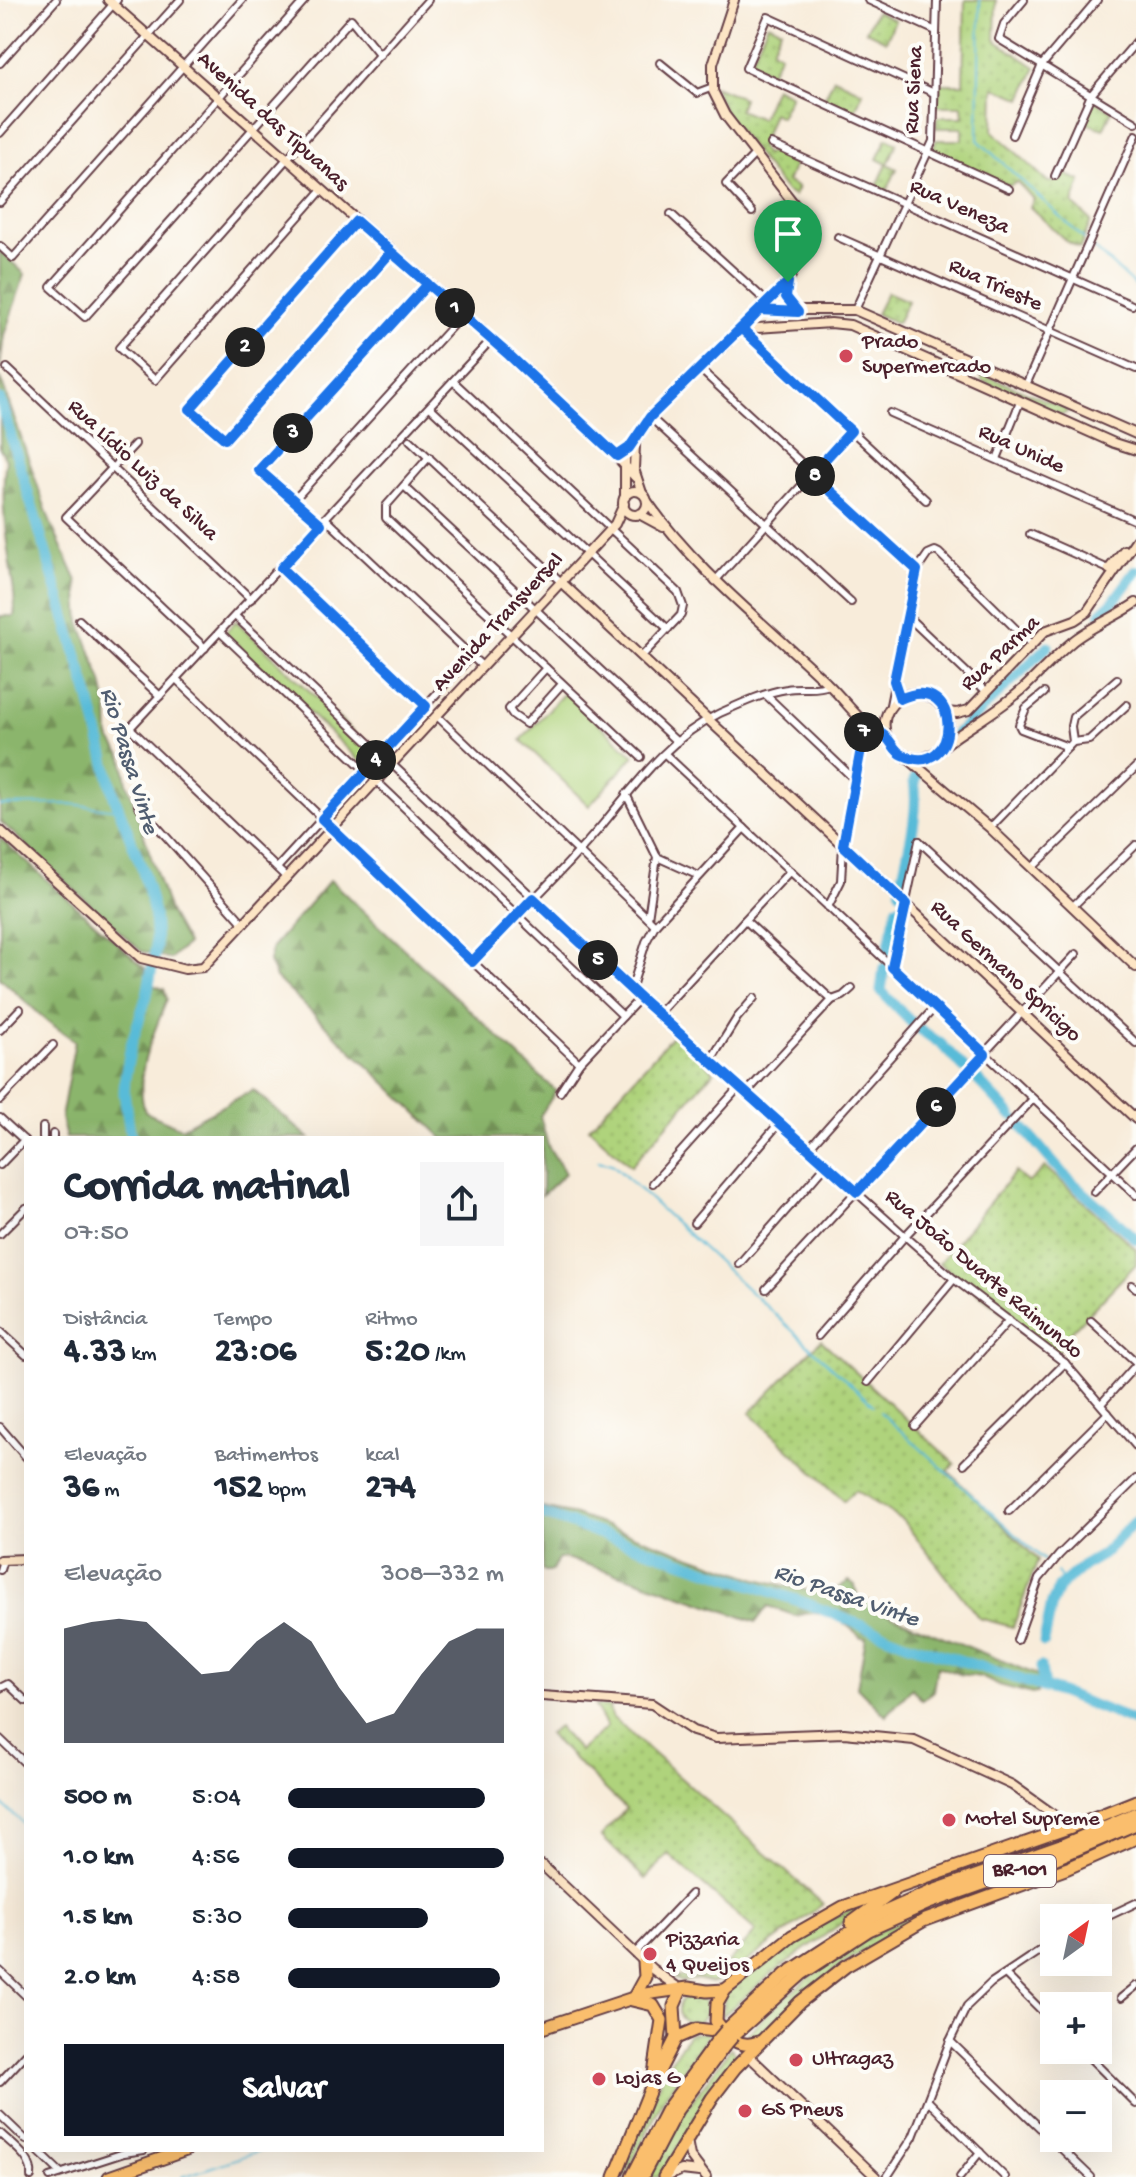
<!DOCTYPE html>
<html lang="pt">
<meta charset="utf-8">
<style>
:root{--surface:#fff;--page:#f6f6f7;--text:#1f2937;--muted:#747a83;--accent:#111827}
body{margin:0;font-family:"Gochi Hand",sans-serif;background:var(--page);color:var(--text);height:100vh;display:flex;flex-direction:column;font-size:30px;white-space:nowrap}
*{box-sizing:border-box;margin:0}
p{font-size:26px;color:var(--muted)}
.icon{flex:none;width:44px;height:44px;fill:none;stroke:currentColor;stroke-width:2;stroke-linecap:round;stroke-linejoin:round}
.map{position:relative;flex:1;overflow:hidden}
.panel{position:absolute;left:24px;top:1136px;width:520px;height:1016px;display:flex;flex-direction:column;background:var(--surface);border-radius:0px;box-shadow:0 8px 32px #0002}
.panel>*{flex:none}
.needle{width:52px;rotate:33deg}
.controls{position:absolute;left:1040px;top:1904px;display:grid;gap:16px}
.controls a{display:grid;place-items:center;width:72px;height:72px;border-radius:0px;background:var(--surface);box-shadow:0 8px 32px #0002;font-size:40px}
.pin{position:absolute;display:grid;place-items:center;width:68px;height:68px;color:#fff;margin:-82px -34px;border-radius:50% 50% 50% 0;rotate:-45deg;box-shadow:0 0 8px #0007}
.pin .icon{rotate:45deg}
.km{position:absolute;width:40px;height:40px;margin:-20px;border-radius:50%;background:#222;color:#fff;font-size:22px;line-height:40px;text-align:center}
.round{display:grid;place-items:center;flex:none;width:84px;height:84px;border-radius:0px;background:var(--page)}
.summary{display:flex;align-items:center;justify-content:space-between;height:136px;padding:0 40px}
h1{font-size:44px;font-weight:800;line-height:60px}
.figures{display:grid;grid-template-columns:repeat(3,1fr);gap:12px;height:136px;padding:8px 40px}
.figures div{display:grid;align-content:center}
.figures b{font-size:34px;font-weight:800}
.figures small{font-size:22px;font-weight:400}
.figures p{font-size:22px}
.chart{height:224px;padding:16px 40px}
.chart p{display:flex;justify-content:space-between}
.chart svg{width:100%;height:144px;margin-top:8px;fill:var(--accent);opacity:.7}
.action{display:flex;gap:16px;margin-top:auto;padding:16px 40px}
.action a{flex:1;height:92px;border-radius:0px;background:var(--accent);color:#fff;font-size:32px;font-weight:800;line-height:92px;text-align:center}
ul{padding:0 40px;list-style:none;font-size:26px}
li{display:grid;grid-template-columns:128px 96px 1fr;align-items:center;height:60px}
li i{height:20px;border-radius:10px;background:var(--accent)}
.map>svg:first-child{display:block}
</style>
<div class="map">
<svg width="1136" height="2177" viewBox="0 0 1136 2177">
<defs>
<pattern id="grass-dots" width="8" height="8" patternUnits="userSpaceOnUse" patternTransform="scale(2)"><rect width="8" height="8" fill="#afd37c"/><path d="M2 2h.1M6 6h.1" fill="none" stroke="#98b56b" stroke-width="1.8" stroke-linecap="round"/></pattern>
<pattern id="forest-firs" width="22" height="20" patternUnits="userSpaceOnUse" patternTransform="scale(2)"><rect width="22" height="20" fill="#8bb56c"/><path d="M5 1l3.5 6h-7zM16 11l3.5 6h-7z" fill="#749359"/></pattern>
</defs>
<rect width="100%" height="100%" fill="#fdfcf7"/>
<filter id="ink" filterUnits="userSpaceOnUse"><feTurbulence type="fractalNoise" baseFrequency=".0125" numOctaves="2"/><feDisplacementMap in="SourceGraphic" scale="16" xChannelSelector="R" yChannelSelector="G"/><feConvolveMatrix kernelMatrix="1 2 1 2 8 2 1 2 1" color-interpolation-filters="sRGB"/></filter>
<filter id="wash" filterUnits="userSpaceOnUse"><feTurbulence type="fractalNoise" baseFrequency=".006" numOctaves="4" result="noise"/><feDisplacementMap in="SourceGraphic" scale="32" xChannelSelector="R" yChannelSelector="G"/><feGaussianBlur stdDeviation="1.8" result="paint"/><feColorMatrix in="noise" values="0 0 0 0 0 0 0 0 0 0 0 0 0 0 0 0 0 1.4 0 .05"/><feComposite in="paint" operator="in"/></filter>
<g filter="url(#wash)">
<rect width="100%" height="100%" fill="#f8ecda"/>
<g fill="url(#grass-dots)" stroke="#7c7954" stroke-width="2">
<path d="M965,0h31l-1,40 41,27 -14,32 -28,-12 -1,44 55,51h7l5,-10 21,9 -8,23 18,17 -11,27 -14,-7 -36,-34 4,-7 -17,-18 -8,4 -76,-36 3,-10h26v-12h-26l1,-11h26l-1,-11h-25l1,-22h25z"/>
<path d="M876,11l19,9 -9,21 -20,-10z"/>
<path d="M768,23l13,6 -9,20 8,5 -11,22 -7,-4 1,-3 -13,-7z"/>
<path d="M834,78l29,14 -9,21 -30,-14z"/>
<path d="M714,86l29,12 -4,12 22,9 14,-32 16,8 -11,22 -7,-4 -13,35 6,6 10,-3 20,9 -9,22 11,5 -4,9 -8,-4 -60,-77z"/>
<path d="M1091,99l21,12 -9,18 -22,-8z"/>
<path d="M887,138l10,5 -9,21 9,5 -10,21 -10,-4 10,-22 -10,-5z"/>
<path d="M887,292l21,9 -11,22 -21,-9z"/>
<path d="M982,374l83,34 2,4 -5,3 -80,-34z"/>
<path d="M674,1034l40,37 -83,95 -42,-38z"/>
<path d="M1045,1167l91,82v15l-69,72 1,4 -12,13 -117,-90 76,-91 13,11z"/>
<path d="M821,1340l134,124 -7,7 90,89 -25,67 -34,-9 -76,-97 -47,-31 -12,11 -94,-88z"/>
<path d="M595,1706h15l-1,4 4,8 210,186 -99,75 -13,4 -14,-4 -15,3 -10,-5 45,-1 39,-45 -88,-77 -23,25 -44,-43 25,-27 -78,-75 10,-7 21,24 28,-24z"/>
<path d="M875,1899l-105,76 -49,42 5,-25 72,-56 45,-23z"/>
<path d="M928,1911l-86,53 -92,78 -8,-2c47,-51 118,-109 186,-129z"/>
<circle cx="692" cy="2009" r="14"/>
<path d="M710,2032l-46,66 -39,79h-4l45,-109 23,-34z"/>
<path d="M731,2048l6,8 -78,121h-9l38,-71z"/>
</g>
<g fill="url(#forest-firs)" stroke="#6a6a4c" stroke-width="2">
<path d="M0,251l25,23 -21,61 -4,33z"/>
<path d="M0,377l51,147 26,57 3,41 22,60 6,29 1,26 14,21 4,25 42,129 18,32 -16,15 -30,-8 -141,-130v-205h14c2,-12 0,-25 -2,-38 -6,-39 -12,-80 -6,-118l-6,-12z"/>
<path d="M0,838l145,130 4,16 15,5 3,10c-14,39 -34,72 -22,113l36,16 72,-38 56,48h-243l-5,-20 14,-77 -29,-21 -46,-42z"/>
<path d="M330,880l226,211 -16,25 8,30 17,27 -23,22v-57h-99l-167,-160 -7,-16 3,-15z"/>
<path d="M542,1508l33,7 182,64 70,16 22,-14 6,4 3,14 14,3 13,11 150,61 4,5 -2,14 -5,1 -37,-10 -14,-7 -22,-3 -22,-8 -4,25 -11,9 -10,-12 -26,28 -29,-29 9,-50h-5c-19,-18 -39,-30 -65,-21l-28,-10 -12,16 -121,-43 -70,-21 -7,1 -6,12h-10z"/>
</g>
<g fill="#afd37c" stroke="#7c7954" stroke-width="2">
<path d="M236,621l140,133 -11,12 -140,-133z"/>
<path d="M565,692l69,64 -45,50 -68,-66z"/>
</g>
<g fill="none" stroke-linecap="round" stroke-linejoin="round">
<g stroke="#59bbd8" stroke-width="2">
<path d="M980,0l-2,140 106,99"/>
<path d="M1093,247l43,40"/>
<path d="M0,414l6,3"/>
<path d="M0,805l71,-1 47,6"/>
<path d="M598,1161l14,3 261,241"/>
<path d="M880,1412l164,148"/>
<path d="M1057,1572l8,11"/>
<path d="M0,1802l26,24"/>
<path d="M182,2177l80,-27"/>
</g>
<g stroke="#59bbd8" stroke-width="11">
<path d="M0,400l90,299 24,97 28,72 12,45 2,34 -9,48 -16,50 -6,33 -1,15 7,45"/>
<path d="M1101,613l12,-11 23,-31"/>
<path d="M956,734l92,-88"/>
<path d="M900,891c6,-36 20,-75 14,-110l3,-6"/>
<path d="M887,955l10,-47"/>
<path d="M884,968l-3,23 31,32"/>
<path d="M921,1030l20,14 23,24"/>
<path d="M972,1074l39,41"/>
<path d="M1018,1122l45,52 73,65"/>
<path d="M542,1514l266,90 98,39 153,49 77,30"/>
<path d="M1044,1642l8,-39 7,-16 24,-21 19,-11 34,-34"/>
<path d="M1041,1667l3,21"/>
</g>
</g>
</g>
<g filter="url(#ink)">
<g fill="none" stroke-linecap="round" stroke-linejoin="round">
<defs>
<g id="street">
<path d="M305,0l-254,287 34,30 266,-298 29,36"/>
<path d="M868,0l68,31"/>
<path d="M1024,0l-20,24 -5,15 137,84"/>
<path d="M0,63l56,-63"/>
<path d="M660,63l37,30 16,-6"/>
<path d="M934,93l-166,-76 -22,51 263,121"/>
<path d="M0,133l117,-133"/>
<path d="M1012,135l30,-70 55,-65"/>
<path d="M771,144l361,161"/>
<path d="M1055,176l36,-81 45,-53"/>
<path d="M322,190l-167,190 -36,-32 309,-348"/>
<path d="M0,202l180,-202"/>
<path d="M752,212l-26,-28 29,-30"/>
<path d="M671,214l97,89"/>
<path d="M356,221l-166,188 35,30 166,-187"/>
<path d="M838,237l298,132"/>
<path d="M0,246l13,12 229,-258"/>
<path d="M855,310l78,-169 4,-141"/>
<path d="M742,329l184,171"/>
<path d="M7,368l244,231"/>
<path d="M701,370l216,200 -28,140"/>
<path d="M453,381l225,211 5,14 -2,9 -39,41"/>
<path d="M1026,385l110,-250"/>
<path d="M430,407l238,222"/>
<path d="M890,413l246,108"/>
<path d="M650,417l201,185"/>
<path d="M410,440l151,142"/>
<path d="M135,444l-69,73 139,131"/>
<path d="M429,457l-43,49v12l255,239"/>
<path d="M997,459l23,-57"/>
<path d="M404,486l273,256"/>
<path d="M294,500l168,-185"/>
<path d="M326,519l157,148"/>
<path d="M321,524l-62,-54 169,-186"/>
<path d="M1030,534l83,37"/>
<path d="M281,568l145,138"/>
<path d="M917,570l11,-16 7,-3 4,2 92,91"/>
<path d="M715,581l136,-150"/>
<path d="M235,616l396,374 274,246 49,43 111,84 71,83"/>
<path d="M908,617l79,75"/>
<path d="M79,620l81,76"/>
<path d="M220,632l403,384"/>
<path d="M546,668l-37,41 4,6 13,9 36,-40"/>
<path d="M176,679l403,384"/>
<path d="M1044,693l-18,15 -7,17 2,4 47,18"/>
<path d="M766,695l89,85"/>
<path d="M437,716l218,209"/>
<path d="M1073,742l-2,-16 2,-9 44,-38"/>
<path d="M665,754l471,441"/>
<path d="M626,794l31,63 -9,61"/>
<path d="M138,805l106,119"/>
<path d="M990,828l83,-86 16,-2 38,-35"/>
<path d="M919,841l217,202"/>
<path d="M657,857l42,19"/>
<path d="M277,868l194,-212"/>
<path d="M1032,868l104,-101"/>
<path d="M287,878l-157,-150 361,-388"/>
<path d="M828,907l13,-26 2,-36 23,-123"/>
<path d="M1072,907l64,-62"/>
<path d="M745,920l87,80 -85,92"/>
<path d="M472,962c44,-46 91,-90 131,-138 34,-41 66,-86 115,-110 20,-9 47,-22 69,-25 15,-3 28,2 42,-4"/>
<path d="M892,967l27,-126"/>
<path d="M631,990l15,-48 9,-17 89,-97"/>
<path d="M832,1000l11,-4 9,-8"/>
<path d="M658,1014l132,-143"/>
<path d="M0,1030l20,-21"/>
<path d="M711,1060l26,-42 17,-20"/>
<path d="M560,1092l19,-29 61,-65"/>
<path d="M0,1100l53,-55"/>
<path d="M0,1118l26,24"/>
<path d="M43,1138v-11"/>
<path d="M53,1138v-4"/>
<path d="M809,1148l126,-141"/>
<path d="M0,1165l24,-25"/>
<path d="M653,1183l87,-97"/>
<path d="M1094,1192l42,-44"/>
<path d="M694,1223l86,-101"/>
<path d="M0,1234l26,-26"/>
<path d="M739,1264l88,-100"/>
<path d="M1132,1285l4,3"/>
<path d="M766,1289l310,-335"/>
<path d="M1091,1321l45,41"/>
<path d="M0,1331l26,24"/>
<path d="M818,1336l87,-100 128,-137"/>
<path d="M868,1382l86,-103"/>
<path d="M1101,1404l35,-39"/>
<path d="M915,1426l94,-106"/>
<path d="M0,1427l26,30"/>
<path d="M964,1464l101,-101"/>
<path d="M1009,1511l99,-98"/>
<path d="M0,1570l3,-10"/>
<path d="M1017,1640l22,-61 20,-24 77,-76"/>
<path d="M0,1688l8,-4 18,17"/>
<path d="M0,1739l26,25"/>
<path d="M1098,1921l38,-18"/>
<path d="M635,1953l56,-59"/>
<path d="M0,1971l26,25"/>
<path d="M1005,1974l49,49"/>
<path d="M1121,1998l15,-12"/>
<path d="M950,2041l141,136"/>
<path d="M1082,2050l54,54"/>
<path d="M0,2082l26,-28"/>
<path d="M929,2102l76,75"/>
<path d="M0,2115l26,25"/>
<path d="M0,2133c12,12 34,25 31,44"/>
<path d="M37,2150l24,23"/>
<path d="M50,2177l74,-24 20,-3"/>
<path d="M887,2177l26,-40 37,-96 17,-35 24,-23 63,-42"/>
<path d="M960,2177l20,-25"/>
</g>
<g id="secondary">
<path d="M108,0l401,355 102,95 24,27"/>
<path d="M788,282l-2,15 11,15"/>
<path d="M760,310h95l281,124"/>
<path d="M742,329l89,-6 19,2 264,118 22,7"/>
<path d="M635,444l-1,25 8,24"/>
<circle cx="635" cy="503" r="12"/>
<path d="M625,497v-40l23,-37 140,-138 16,-34 1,-19 -7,-20 -73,-94 -12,-24v-27l21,-64"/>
<path d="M647,501c50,71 119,123 181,183 17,16 36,45 59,53"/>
<path d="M639,514l24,13"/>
<path d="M1109,569l15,-19"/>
<path d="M561,582l575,537"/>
<path d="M946,712l11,1 12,-3 76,-79 30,-11 12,-8 49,-72"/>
<path d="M943,746c23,-40 -31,-73 -54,-37 -5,9 -6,20 -1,30 6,13 20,21 35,19 12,-3 21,-13 31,-20 23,-16 49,-31 70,-50 16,-15 31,-32 49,-47 17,-14 43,-24 63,-38"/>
<path d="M906,757l84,71 146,139"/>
<path d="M0,830l141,128 44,11 18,-2 412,-443 9,-20"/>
<path d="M0,1560l26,-1"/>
<path d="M542,1696l110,8 41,27 23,7 128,-5 70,7 98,45 59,42"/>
<path d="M542,1865l110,104 28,20"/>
<path d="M748,2055l128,122"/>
<path d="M687,2140l3,16 16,21"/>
<path d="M666,2177l16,-7 17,2"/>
</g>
<g id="highway">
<path d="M851,1923l41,-30"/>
<path d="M634,1997l11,-20 -1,-15"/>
<path d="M632,2000l21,5 9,15 -8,54"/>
<path d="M542,2028l103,-34 43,-6 19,3 18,-1"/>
<path d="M727,2029l59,-55 89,-58 55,-24 128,-45 78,-34"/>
<path d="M734,2035l68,-61 67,-44 60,-27 125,-44 82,-35"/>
<path d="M676,2038l21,-9 18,2"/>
<path d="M758,2042c-19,8 -31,-6 -42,-21l1,-17 8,-14 67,-54 51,-29 228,-80 65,-26"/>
<path d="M109,2177l77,-27"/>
<path d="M615,2177l36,-90 25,-49 -2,-32 7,-16"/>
<path d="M632,2177l34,-66 50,-69"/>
<path d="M642,2177l35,-67 46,-62"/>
<path d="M664,2177l48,-79 23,-30 65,-66 46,-36 77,-45 145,-53 68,-30"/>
</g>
</defs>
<use href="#street" stroke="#643e45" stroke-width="10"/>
<use href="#secondary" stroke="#643e45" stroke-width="12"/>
<use href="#highway" stroke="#643e45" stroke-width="15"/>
<use href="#street" stroke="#fff" stroke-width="6"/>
<use href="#secondary" stroke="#fde5c5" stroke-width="8"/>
<use href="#highway" stroke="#fabe6d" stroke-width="11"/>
<defs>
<g id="highway-bridge">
<path d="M716,2042l11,-13"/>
<path d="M723,2048l11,-13"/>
</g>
</defs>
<use href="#highway-bridge" stroke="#643e45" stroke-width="15" stroke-linecap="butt"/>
<use href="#highway-bridge" stroke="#fabe6d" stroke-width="11"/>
</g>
</g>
<g fill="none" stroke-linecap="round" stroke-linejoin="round" filter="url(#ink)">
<defs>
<path id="route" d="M788,282l-138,135 -21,31 -12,8 -108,-101 -118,-103 -166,187 -35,-30 166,-188 72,63 -169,186 62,54 -40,44 145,138 -104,113 150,143 61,-64 107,100 217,194 128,-138 -93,-87 14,-63 -63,-59 23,-123c6,6 14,10 20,15 7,6 8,14 17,18 58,27 62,-86 -3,-56l-6,-18 23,-111 -105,-96 39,-43 -109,-102 18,-19 38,2 -12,-15 2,-15"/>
</defs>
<use href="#route" stroke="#fff" stroke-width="16"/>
<use href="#route" stroke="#1a73e8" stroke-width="10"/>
</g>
<g fill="#d1495b" stroke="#fdfcf7" stroke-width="3">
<circle cx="846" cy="356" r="8"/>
<circle cx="949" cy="1820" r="8"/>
<circle cx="650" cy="1954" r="8"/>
<circle cx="796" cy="2060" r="8"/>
<circle cx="599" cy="2079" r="8"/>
<circle cx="745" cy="2111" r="8"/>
</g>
<g text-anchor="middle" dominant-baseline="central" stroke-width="8" stroke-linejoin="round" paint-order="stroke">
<rect fill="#fdfcf7" stroke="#806168" stroke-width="2" x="984" y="1855" width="72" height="32" rx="6"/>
<g font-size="20" font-weight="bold" fill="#4a1f2b">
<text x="1020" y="1871">BR-101</text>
</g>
<g font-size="22" fill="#4a1f2b" stroke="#fdfcf7">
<text transform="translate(915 90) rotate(-87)">Rua Siena</text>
<text transform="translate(272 122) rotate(42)">Avenida das Tipuanas</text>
<text transform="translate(959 208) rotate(24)">Rua Veneza</text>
<text transform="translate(995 286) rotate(24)">Rua Trieste</text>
<text transform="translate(1021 450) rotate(24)">Rua Unide</text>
<text transform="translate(142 471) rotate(43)">Rua Lídio Luiz da Silva</text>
<text transform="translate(499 623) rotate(-47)">Avenida Transversal</text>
<text transform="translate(1001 654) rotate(-43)">Rua Parma</text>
<text transform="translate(1005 972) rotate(43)">Rua Germano Spricigo</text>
<text transform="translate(983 1275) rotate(40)">Rua João Duarte Raimundo</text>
</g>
<g font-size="22" fill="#4a1f2b" stroke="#fdfcf7" text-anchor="start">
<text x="862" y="343">Prado<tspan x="862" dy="25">Supermercado</tspan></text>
<text x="965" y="1820">Motel Supreme</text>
<text x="666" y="1941">Pizzaria<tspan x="666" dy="25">4 Queijos</tspan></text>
<text x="812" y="2060">Ultragaz</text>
<text x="615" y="2079">Lojas G</text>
<text x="761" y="2111">GS Pneus</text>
</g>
<g font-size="24" font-style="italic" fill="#505d70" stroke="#fdfcf7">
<text transform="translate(128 761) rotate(73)">Rio Passa Vinte</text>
<text transform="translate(846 1597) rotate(19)">Rio Passa Vinte</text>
</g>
</g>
</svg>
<div class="controls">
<a><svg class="needle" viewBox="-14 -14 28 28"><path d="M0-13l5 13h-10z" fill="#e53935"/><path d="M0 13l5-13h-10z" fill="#747a83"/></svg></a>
<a>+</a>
<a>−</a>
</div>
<div class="pin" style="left:788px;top:282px;background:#1e9e55"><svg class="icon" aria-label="arrive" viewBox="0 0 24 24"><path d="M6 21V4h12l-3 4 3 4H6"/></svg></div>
<b class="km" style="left:455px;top:308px">1</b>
<b class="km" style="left:245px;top:347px">2</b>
<b class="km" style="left:293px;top:433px">3</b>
<b class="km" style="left:376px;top:760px">4</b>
<b class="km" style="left:598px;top:960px">5</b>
<b class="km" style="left:936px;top:1107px">6</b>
<b class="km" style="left:864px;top:732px">7</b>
<b class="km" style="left:815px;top:476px">8</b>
<section class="panel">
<div class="summary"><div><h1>Corrida matinal</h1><p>07:50</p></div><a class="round"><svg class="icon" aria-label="share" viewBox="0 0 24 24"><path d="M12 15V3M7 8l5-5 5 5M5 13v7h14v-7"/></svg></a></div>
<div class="figures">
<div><p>Distância</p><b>4.33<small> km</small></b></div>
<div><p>Tempo</p><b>23:06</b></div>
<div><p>Ritmo</p><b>5:20<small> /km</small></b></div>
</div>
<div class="figures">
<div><p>Elevação</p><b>36<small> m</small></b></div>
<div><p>Batimentos</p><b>152<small> bpm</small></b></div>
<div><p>kcal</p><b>274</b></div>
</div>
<div class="chart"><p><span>Elevação</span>308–332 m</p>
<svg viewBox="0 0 160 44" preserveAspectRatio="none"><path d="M0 44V9L10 7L20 6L30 7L40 15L50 23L60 22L70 13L80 7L90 13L100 27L110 38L120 35L130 23L140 13L150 9L160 9V44z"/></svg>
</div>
<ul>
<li><b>500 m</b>5:04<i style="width:91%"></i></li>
<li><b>1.0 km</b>4:56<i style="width:100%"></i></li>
<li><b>1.5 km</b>5:30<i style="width:65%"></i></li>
<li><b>2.0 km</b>4:58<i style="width:98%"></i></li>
</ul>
<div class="action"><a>Salvar</a></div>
</section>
</div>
